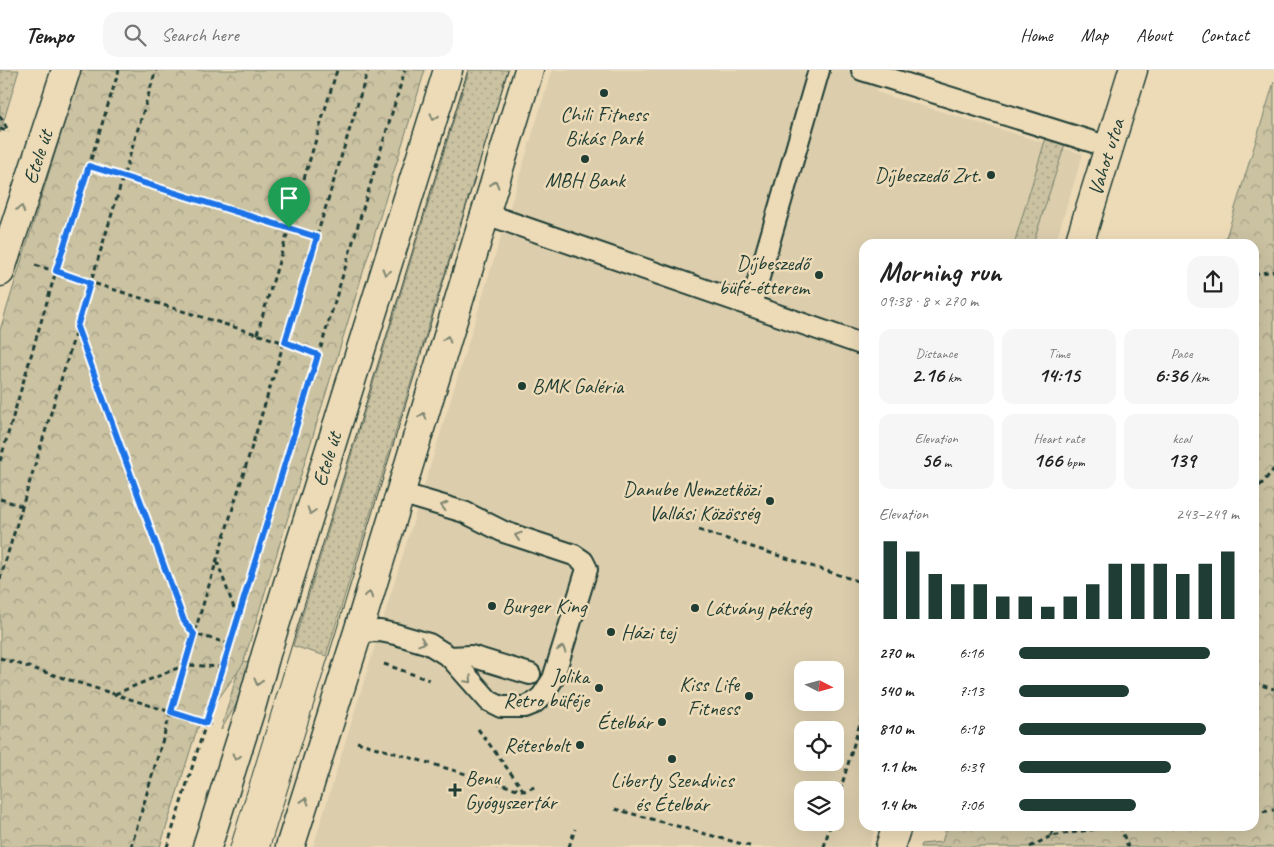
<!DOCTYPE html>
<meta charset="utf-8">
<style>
:root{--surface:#fff;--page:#f6f6f6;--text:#222;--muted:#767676;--line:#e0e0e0;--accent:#1f3d34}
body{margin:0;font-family:Caveat,sans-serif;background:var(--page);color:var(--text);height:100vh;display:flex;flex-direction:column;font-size:19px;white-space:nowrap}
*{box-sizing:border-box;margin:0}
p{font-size:16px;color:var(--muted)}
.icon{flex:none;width:28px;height:28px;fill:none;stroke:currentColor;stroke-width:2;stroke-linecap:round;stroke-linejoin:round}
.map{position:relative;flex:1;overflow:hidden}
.side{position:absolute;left:859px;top:169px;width:400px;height:592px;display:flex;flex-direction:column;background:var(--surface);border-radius:15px;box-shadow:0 5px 20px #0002}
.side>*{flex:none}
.needle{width:32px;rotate:96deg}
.controls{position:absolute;left:794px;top:591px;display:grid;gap:10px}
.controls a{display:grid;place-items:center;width:50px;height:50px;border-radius:10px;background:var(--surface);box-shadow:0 5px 20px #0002;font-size:25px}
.pin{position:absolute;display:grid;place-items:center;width:42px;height:42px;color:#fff;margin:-51px -21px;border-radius:50% 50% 50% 0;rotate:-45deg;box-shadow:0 0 5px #0007}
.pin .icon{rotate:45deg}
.round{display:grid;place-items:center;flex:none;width:52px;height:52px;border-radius:15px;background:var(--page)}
.headline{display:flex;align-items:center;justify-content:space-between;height:85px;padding:0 20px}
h1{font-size:28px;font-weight:700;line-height:38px}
.metrics{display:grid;grid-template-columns:repeat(3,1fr);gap:8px;height:85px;padding:5px 20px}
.metrics div{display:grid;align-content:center;border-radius:12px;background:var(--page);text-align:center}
.metrics b{font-size:21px;font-weight:700}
.metrics small{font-size:14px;font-weight:400}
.metrics p{font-size:14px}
.chart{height:140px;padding:10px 20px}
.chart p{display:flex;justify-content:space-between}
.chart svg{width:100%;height:90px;margin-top:5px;stroke:var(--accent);stroke-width:6}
ul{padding:0 20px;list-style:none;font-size:16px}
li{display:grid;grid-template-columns:80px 60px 1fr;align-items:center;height:38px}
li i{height:12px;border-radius:6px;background:var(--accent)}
header{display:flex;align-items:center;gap:30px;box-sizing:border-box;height:70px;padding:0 25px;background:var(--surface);border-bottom:1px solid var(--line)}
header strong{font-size:24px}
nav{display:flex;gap:28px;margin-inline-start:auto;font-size:18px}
.search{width:350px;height:45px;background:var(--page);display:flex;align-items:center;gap:12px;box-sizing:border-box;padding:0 18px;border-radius:15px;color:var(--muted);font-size:19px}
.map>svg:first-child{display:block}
</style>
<header>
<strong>Tempo</strong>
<div class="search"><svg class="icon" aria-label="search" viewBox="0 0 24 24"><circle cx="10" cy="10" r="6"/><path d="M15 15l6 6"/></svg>Search here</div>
<nav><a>Home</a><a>Map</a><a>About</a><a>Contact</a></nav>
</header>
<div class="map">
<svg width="1274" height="777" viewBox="0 0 1274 777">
<defs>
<pattern id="grass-dots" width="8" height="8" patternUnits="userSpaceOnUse" patternTransform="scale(1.25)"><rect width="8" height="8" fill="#cbc2a2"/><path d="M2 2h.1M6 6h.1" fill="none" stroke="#a49f85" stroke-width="1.8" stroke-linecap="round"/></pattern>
<pattern id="forest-crowns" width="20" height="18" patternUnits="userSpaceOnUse" patternTransform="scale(1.25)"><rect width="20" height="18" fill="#cbc2a2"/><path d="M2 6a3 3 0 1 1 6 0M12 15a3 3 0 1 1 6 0" fill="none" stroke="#a49f85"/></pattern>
</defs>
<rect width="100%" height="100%" fill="#eddbb8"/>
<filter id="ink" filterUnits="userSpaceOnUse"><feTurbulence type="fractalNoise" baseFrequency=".02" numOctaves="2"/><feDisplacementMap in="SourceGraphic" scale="10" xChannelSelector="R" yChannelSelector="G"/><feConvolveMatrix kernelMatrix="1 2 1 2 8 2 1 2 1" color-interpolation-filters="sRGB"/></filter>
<g filter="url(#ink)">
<path fill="#dccead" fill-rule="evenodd" d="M552,0h330l-6,22 207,62 -28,90h-191v582h12l-7,21h-556zM802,600h33v32h-33zM802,660h33v32h-33zM802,720h33v32h-33z"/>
<g fill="url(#grass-dots)" stroke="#75806b">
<path d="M0,0h19l-19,63z"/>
<path d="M469,0h39l-182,586 -33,-10z"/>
<path d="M1047,64l19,7 -33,103h-19z"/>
<path d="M241,590l13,4 -17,39 -16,27z"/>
</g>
<g fill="url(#forest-crowns)" stroke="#75806b">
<path d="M81,0h344l-182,594 -46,65 -37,118h-160v-517z"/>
<path d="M1274,12v765h-354l1,-3 21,-2 5,-16h307v-582h-30z"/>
</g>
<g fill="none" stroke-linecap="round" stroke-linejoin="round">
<defs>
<g id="service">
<path d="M862,0l247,77"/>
<path d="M486,144l378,131"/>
<path d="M751,235l68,-235"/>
<path d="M358,562l22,-1 15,3 34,10 21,13 39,44 12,6h23l10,-4 8,-7 11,-17 34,-110 -4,-8 -9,-6 -70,-23 -40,-20 -64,-19"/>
<path d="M450,587l21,-1 59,18"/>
</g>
<g id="minor">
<path id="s1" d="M1079,174l54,-174"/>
<path id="s2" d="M0,202l66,-202"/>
<path d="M890,777l7,-21"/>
</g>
<g id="secondary">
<path id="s3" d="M207,777l43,-136 16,-57 182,-584"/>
<path d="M290,777l68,-215 171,-562"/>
</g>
</defs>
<use href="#service" stroke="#1f3d34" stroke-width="24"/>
<use href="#minor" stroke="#1f3d34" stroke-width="31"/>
<use href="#secondary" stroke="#1f3d34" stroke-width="31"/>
<g stroke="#1f3d34" stroke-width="3" stroke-dasharray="5 4" stroke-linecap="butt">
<path d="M0,46l9,16"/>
<path d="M0,59l8,2"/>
<path d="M89,96l228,71"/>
<path d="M35,195l250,78 33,12"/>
<path d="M1254,204l20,-3"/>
<path d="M77,258l107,293 10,13 37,10"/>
<path d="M257,264l80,-264"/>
<path d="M0,391l56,-190 63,-201"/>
<path d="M1254,423l20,-24"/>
<path d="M0,429l22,7"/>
<path d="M699,460l165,53"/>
<path d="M217,491l21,58"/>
<path d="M0,509l156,-509"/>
<path d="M0,588l212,67"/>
<path d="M384,594l45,16"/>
<path d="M1254,613l20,6"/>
<path d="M115,624l70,-29 38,2"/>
<path d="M478,659l46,62"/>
<path d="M357,672l167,49 13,-5"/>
<path d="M835,738l29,-98"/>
<path d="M615,739l138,38"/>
<path d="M1254,743l20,-3"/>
<path d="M1120,756l8,21"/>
<path d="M1051,766l3,-10"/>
<path d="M131,777l63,-213 174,-564"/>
<path d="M167,777l64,-203 174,-574"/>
<path d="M569,777l6,-18"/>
<path d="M824,777l7,-25"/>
<path d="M1030,777l21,-11 64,-10"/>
</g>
<use href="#service" stroke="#eddbb8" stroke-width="20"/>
<use href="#minor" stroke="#eddbb8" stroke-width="28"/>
<use href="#secondary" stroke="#eddbb8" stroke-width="28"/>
<g stroke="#1f3d34" stroke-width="1">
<path d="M230,777l238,-777"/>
<path d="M270,777l238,-777"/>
</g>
</g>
<defs><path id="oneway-chevron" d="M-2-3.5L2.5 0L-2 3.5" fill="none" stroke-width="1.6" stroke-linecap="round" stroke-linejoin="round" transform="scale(1.25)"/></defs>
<g stroke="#7c846f">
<use href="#oneway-chevron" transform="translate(434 47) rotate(107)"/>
<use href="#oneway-chevron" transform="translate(495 114) rotate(-73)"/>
<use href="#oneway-chevron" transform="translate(21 139) rotate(-72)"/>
<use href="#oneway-chevron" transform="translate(386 202) rotate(107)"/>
<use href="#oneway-chevron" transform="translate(447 269) rotate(-73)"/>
<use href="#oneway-chevron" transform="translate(423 346) rotate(-73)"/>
<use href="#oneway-chevron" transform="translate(444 436) rotate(-165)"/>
<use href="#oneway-chevron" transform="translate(311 441) rotate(108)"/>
<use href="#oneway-chevron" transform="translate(518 466) rotate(-162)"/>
<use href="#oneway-chevron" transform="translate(369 525) rotate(-73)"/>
<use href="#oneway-chevron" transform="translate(422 572) rotate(19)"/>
<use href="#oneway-chevron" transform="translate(562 579) rotate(-73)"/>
<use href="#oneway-chevron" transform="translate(469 610) rotate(47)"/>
<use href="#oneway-chevron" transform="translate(258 612) rotate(105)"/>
<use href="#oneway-chevron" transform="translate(236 687) rotate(107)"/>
<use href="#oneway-chevron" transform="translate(305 731) rotate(-73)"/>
</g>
</g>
<g fill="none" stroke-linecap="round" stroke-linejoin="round" filter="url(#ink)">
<defs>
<path id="route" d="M89,96l228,71 -32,105 33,13 -112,368 -35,-11 23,-78 -10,-13 -107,-294 13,-44 -34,-12z"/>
</defs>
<use href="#route" stroke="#fff" stroke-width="10"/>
<use href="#route" stroke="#1a73e8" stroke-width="6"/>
</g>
<g fill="#1f3d34" stroke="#eddbb8" stroke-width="2">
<circle cx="604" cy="23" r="5"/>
<circle cx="585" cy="89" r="5"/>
<circle cx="991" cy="105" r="5"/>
<circle cx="819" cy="205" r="5"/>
<circle cx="522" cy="316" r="5"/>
<circle cx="770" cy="431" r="5"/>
<circle cx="492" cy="536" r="5"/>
<circle cx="695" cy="538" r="5"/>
<circle cx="611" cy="562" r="5"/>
<circle cx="599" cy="618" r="5"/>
<circle cx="749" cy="626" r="5"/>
<circle cx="662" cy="652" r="5"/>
<circle cx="580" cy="675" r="5"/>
<circle cx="672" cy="689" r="5"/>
<path d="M452.5 712.5h5v5h5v5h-5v5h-5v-5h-5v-5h5z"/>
</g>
<g text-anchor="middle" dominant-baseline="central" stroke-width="5" stroke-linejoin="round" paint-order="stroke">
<g font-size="21" fill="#1f3d34" stroke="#eddbb8" text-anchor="end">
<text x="604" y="44" text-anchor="middle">Chili Fitness<tspan x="604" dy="24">Bikás Park</tspan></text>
<text x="981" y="105">Díjbeszedő Zrt.</text>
<text x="585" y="110" text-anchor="middle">MBH Bank</text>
<text x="809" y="193">Díjbeszedő<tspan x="809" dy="24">büfé-étterem</tspan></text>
<text x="532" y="316" text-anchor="start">BMK Galéria</text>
<text x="760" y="419">Danube Nemzetközi<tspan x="760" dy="24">Vallási Közösség</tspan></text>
<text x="502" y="536" text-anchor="start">Burger King</text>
<text x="705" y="538" text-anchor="start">Látvány pékség</text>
<text x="621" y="562" text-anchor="start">Házi tej</text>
<text x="589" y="606">Jolika<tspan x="589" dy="24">Retro büféje</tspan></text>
<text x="739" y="614">Kiss Life<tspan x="739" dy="24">Fitness</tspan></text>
<text x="652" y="652">Ételbár</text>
<text x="570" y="675">Rétesbolt</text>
<text x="465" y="708" text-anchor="start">Benu<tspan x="465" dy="24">Gyógyszertár</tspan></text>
<text x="672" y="710" text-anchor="middle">Liberty Szendvics<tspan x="672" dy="24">és Ételbár</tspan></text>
</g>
<g font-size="21" fill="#1f3d34" stroke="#eddbb8">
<text stroke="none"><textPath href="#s2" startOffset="121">Etele út</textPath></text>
<text stroke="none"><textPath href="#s1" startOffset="91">Vahot utca</textPath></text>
<text stroke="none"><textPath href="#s3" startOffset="406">Etele út</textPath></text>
</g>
</g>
</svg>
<div class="controls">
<a><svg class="needle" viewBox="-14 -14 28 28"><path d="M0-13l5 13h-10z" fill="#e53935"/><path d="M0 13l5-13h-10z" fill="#767676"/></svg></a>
<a><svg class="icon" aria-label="locate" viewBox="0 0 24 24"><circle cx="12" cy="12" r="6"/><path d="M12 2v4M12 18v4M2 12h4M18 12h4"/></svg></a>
<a><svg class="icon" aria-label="layers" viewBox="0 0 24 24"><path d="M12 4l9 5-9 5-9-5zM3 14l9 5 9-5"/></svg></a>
</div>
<div class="pin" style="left:289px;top:158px;background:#1e9e55"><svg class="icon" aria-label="arrive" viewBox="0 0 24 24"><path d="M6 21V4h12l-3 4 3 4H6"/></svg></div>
<section class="side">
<div class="headline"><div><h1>Morning run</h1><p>09:38 · 8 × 270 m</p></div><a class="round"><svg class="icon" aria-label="share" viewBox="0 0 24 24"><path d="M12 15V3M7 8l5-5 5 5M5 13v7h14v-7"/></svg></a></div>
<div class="metrics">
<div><p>Distance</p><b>2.16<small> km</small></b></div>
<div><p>Time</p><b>14:15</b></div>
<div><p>Pace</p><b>6:36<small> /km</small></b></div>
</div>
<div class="metrics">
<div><p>Elevation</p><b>56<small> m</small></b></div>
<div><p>Heart rate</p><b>166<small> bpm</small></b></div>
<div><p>kcal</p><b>139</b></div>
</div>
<div class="chart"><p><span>Elevation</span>243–249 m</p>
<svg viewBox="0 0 160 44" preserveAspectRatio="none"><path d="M5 44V6M15 44V11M25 44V22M35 44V27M45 44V27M55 44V33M65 44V33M75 44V38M85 44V33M95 44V27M105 44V17M115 44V17M125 44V17M135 44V22M145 44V17M155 44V11"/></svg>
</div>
<ul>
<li><b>270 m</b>6:16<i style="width:87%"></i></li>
<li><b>540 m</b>7:13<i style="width:50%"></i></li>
<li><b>810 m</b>6:18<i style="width:85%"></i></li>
<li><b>1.1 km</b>6:39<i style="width:69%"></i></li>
<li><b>1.4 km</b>7:06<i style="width:53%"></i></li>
</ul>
</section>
</div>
